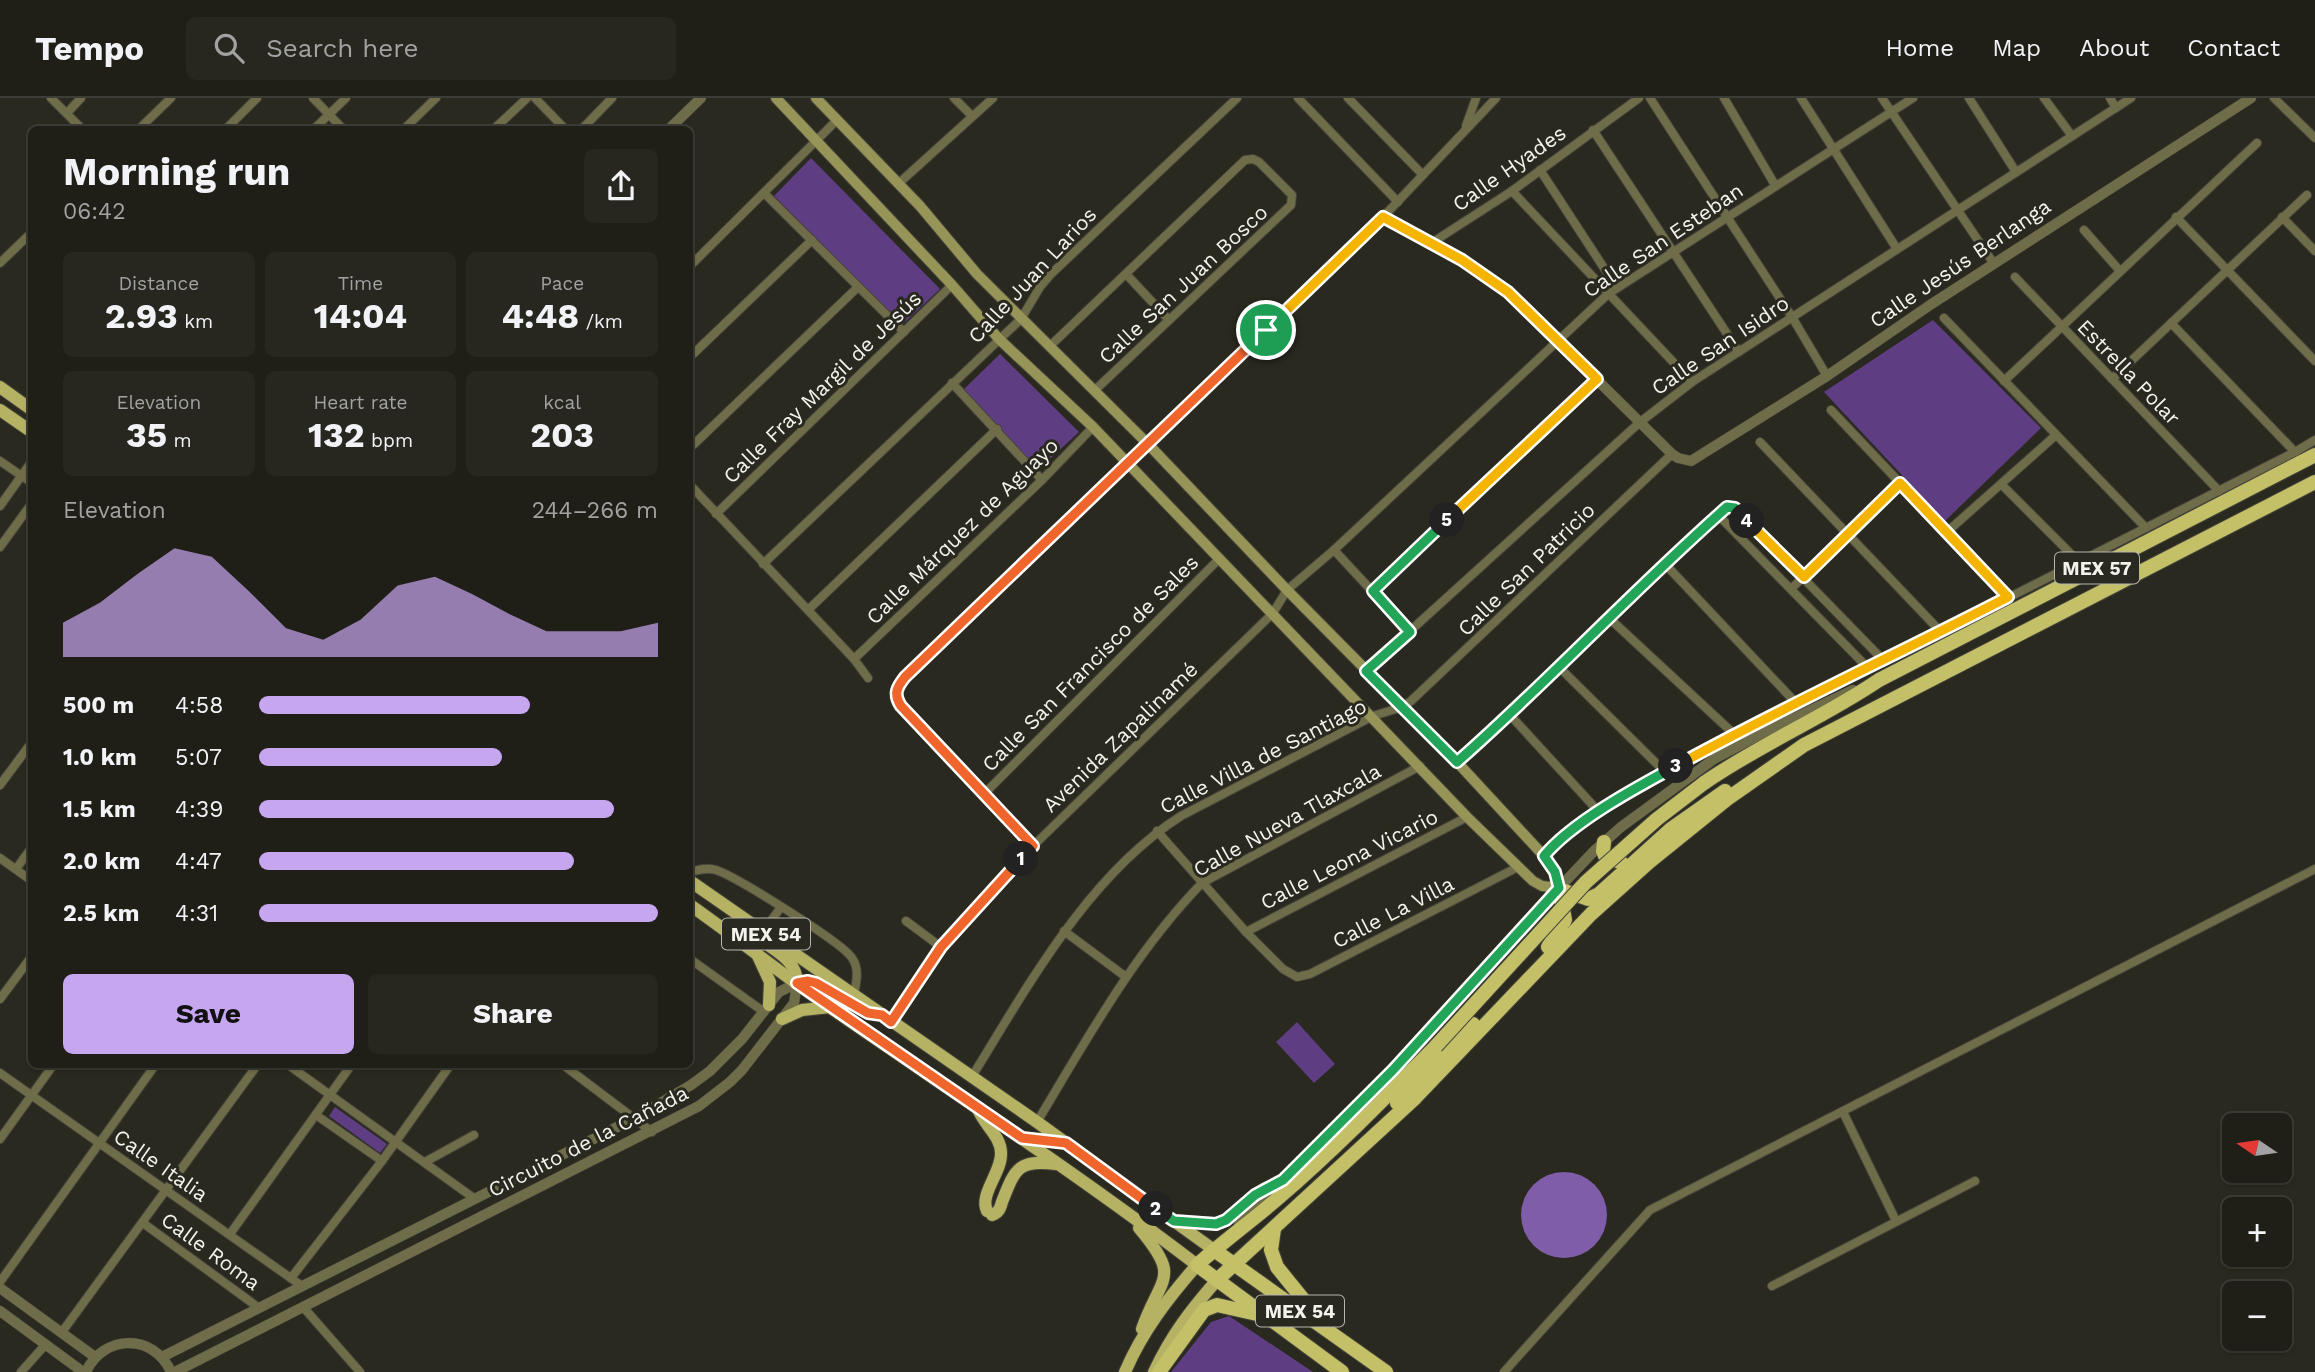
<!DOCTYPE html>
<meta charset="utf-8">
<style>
:root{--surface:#1f1f17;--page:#272720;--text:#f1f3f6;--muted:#a1a2a1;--line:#3c3d36;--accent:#c7a6f0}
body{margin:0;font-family:"Work Sans",sans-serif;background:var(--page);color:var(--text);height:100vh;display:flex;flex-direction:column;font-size:26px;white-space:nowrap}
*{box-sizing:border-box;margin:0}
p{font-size:23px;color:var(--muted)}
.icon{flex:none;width:38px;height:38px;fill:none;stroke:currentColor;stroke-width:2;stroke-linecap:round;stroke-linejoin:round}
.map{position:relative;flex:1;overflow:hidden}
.panel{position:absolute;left:28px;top:28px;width:665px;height:942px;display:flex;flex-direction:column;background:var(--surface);border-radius:10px;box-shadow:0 2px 5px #0004,0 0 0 2px var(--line)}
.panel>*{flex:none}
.needle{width:46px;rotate:283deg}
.fabs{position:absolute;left:2222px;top:1015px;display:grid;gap:14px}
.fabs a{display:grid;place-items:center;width:70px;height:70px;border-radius:10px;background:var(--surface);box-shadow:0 2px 5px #0004,0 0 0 2px var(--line);font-size:35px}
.pin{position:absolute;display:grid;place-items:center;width:60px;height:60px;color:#fff;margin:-30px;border:4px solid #fff;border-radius:50%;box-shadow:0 2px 7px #0007}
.km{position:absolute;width:35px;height:35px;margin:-18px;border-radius:50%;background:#222;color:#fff;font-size:19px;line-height:35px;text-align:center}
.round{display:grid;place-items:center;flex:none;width:74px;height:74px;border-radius:10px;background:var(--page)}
.headline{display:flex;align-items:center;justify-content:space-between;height:119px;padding:0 35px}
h1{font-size:38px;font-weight:700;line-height:52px}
.metrics{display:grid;grid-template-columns:repeat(3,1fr);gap:10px;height:119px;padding:7px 35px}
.metrics div{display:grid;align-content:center;border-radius:10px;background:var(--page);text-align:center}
.metrics b{font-size:35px;font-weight:700}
.metrics small{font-size:19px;font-weight:400}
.metrics p{font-size:19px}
.chart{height:196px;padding:14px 35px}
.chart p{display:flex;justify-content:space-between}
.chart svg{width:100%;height:126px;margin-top:7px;fill:var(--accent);opacity:.7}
.cta{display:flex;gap:14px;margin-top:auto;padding:14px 35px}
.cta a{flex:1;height:80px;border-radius:10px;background:var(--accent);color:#111;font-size:28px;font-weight:700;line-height:80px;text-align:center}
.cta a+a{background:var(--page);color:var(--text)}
ul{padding:0 35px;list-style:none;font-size:23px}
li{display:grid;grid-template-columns:112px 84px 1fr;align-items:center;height:52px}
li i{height:18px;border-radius:9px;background:var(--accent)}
header{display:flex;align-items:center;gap:42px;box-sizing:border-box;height:98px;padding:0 35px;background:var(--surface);border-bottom:2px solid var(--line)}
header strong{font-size:33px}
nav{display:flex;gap:38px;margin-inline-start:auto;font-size:24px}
.search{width:490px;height:63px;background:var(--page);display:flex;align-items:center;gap:18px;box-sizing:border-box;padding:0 24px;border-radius:10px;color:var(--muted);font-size:26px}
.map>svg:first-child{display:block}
</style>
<header>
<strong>Tempo</strong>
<div class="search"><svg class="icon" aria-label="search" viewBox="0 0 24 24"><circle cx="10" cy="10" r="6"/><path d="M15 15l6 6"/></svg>Search here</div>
<nav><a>Home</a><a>Map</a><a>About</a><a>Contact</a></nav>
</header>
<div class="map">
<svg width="2315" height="1274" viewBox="0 0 2315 1274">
<rect width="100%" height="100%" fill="#29291f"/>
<g fill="#5f3d83">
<path d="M811,60l129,131 -39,37 -127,-130z"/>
<path d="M1933,222l108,108 -96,93 -121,-129z"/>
<path d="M1000,256l79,78 -41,38 -76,-79z"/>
<path d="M1297,924l38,42 -21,19 -38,-41z"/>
<path d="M335,1009l52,37 -7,9 -51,-37z"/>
<path d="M1229,1218l84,56h-142l40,-50z"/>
</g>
<circle fill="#805da8" cx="1564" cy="1117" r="43"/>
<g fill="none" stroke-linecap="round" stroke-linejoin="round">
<defs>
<g id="minor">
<path d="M51,0l32,32"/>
<path d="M313,0l31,32"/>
<path d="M535,0l31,32"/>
<path d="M954,0l18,18"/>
<path d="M1298,0l100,104"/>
<path d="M1348,0l75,77"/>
<path d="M1650,0l142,219 35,59"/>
<path d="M1724,0l51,87"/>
<path d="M1801,0l96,151"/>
<path d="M1882,0l112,166"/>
<path d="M1969,0l47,74"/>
<path d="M2044,0l28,38"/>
<path d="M2110,0l6,10"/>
<path d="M2274,0l41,40"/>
<path d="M67,15l14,-15"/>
<path d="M1466,28l10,-28"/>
<path d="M138,32l33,-32"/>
<path d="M225,32l32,-32"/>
<path d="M313,32l33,-32"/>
<path d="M403,32l33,-32"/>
<path d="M493,32l34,-32"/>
<path d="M581,32l31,-32"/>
<path d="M1593,32l146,222"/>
<path d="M1540,72l77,118"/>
<path d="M898,86l95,-86"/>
<path d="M1512,93l180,191"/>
<path d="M765,96l139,138"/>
<path d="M1383,119l113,-119"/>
<path d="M2176,119l139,144"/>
<path d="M2282,119l33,34"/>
<path d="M2084,132l36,41"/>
<path d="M1433,144l79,-51 127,-93"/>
<path d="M0,165l32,-31"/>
<path d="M690,168l147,-146"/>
<path d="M1126,176l43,46"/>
<path d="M2015,179l204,214"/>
<path d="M1944,220l202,210"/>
<path d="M2171,225l124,129"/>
<path d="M1050,248l195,-186 8,-1 6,3 33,33 -1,10 -197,186"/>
<path d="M690,259l122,-117"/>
<path d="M2112,281l195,-184"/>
<path d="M2004,283l253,-238"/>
<path d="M952,285l90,97"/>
<path d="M1831,312l177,187"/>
<path d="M1760,344l181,190"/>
<path d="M690,350l168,-161"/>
<path d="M0,363l32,22"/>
<path d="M2001,386l77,77"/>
<path d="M690,387l164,174 14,19"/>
<path d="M0,408l32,-45"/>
<path d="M716,416l236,-229"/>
<path d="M1718,417l150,153"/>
<path d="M1948,433l108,-96"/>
<path d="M0,449l32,-44"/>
<path d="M1334,452l76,82"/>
<path d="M763,466l258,-245 19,-32 11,-13 186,-176"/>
<path d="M1666,467l130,138"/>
<path d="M1792,490l108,-105"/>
<path d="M1373,493l224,-212"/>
<path d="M808,512l189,-181"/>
<path d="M1608,519l126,117"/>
<path d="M854,561l188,-179 51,-53"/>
<path d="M1558,568l107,106"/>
<path d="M1366,573l273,-248 53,-41 439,-284"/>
<path d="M1510,617l89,97"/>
<path d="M1457,664l53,-47 98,-98 119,-110 8,1 149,153"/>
<path d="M0,687l32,-43"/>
<path d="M984,696l236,-236"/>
<path d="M1157,733l89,101 37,37 14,8 13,-3 208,-107"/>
<path d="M1033,748l-132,-140c-8,-12 -4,-19 4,-29l222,-214"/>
<path d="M1544,758l13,-15 42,-29 135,-78 150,-73 411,-209 20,-12"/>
<path d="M0,760l32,23"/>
<path d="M16,771l16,-22"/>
<path d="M690,774c8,-2 17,-5 26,-2 19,6 127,73 136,88 8,11 4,25 2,37"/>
<path d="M906,823l35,26"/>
<path d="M1064,833l62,46"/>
<path d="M763,834l18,-25"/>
<path d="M1246,834l221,-115"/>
<path d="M690,861l74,53"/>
<path d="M0,901l32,-43"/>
<path d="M891,924l50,-75 92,-101 240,-233 14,-23 47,-40 274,-256 305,-196"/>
<path d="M287,966l188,135"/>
<path d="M562,966l90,68"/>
<path d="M0,975l302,213"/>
<path d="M971,980c57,-92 117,-203 210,-262l192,-100 29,-9 9,-6 261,-247"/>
<path d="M1843,1014l53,109"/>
<path d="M316,1017l66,46"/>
<path d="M1037,1024c50,-83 97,-169 165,-239l218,-117"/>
<path d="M0,1041l54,-75"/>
<path d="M425,1064l49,-27"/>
<path d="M143,1125l116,85"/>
<path d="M230,1136l122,-170"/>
<path d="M291,1180l91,-117 69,-97"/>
<path d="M0,1184l156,-218"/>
<path d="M1772,1188l203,-105"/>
<path d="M304,1210l56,64"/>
<path d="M62,1234l196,-268"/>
<path d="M21,1274l25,-28"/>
<path d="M1504,1274l146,-162 665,-341"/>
</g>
<g id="tertiary">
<path d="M668,32l33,-32"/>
<path d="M1127,365l256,-246 80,43 45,32 164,162 6,4 13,3 136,-85 103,-71 321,-207"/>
<path d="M1239,1126l154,-154 134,-148 67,-71 27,-24 93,-68 47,-25 92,-44"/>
<path d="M0,1190l95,69"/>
<path d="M0,1213l83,61"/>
<path d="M162,1259l473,-239 56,-33 19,-14 32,-32 37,-47 18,-9"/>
<path d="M86,1274c17,-38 68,-39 85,0"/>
<path d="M175,1274l524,-266 31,-24 12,-12 52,-67 3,-20"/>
</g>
<path id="secondary" d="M776,0l176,187 47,54 94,88 374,390 66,64 9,5 17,2 -4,-16 -11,-16 -87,-94 -170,-172 -139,-146 -171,-170 -57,-68 -104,-108"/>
<g id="primary">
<path d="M0,289l32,23"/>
<path d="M0,312l32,22"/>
<path d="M690,783l347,241 177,128"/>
<path d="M690,807c47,33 93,70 141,103 123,85 247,166 366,257 -29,33 -55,67 -72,107"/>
<path d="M761,842c16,12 36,21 36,43"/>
<path d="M758,858l12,26 -1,23"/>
<path d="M797,885c21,-7 48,16 65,27"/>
<path d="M782,921l20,-9 28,-3"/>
<path d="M978,1011c6,16 23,27 23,44 1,19 -22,41 -14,58"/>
<path d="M1022,1040l40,4"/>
<path d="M992,1117c7,-3 8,-6 10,-13 13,-33 16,-43 54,-38"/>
<path d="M1175,1123l41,3 10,-4 38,-31 19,-9"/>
<path d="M1139,1130c43,51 22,47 3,101"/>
<path d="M1154,1274c18,-38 36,-61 63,-92"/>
</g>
<g id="trunk">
<path d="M1704,685c56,-39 119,-65 175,-103l436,-225"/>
<path d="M1604,744l-1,9 3,7 15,4"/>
<path d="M1565,793l23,8 11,-5 72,-65 54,-38"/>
<path d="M1548,849l17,-27 -6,-32"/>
<path d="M1397,1005l76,-79"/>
<path d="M1274,1131l-3,21 6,17 42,52"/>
<path d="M1214,1152l172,122"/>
<path d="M1217,1182l198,-182 176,-184 58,-52 78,-63 77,-54 511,-263"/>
<path d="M1159,1274l45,-62 13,-5 40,9"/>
<path d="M1342,1274l-145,-107c26,-23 53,-43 79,-65 57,-49 108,-101 160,-154"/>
</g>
</defs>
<use href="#minor" stroke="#45453c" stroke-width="10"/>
<use href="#tertiary" stroke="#45453c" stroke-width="11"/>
<use href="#secondary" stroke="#45453c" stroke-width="12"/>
<use href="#primary" stroke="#45453c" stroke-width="14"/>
<use href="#trunk" stroke="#45453c" stroke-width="16"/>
<use href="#minor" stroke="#6f6d49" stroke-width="8"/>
<use href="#tertiary" stroke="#6f6d49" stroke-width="10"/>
<use href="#secondary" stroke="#979458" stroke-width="10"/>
<use href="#primary" stroke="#b6b263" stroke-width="12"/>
<use href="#trunk" stroke="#c4c068" stroke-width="14"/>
<defs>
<path id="trunk-bridge" d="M1436,948l150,-164 71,-63 47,-36"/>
</defs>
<use href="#trunk-bridge" stroke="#45453c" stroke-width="16" stroke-linecap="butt"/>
<use href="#trunk-bridge" stroke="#c4c068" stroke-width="14"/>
</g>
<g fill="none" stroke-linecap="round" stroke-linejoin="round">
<defs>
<path id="split-1" d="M1021,761l12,-13 -132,-140c-8,-12 -4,-19 4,-29l361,-347"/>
<path id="split-2" d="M1021,761l-80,88 -50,75 -9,-7 -14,-2 -52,-30 -8,-2 -11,2 225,155 44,5 90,66"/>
<path id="split-3" d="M1156,1111l18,12 42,3 10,-4 29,-25 28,-15 110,-110 166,-182 -4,-16 -11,-16c28,-34 93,-69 132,-90"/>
<path id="split-4" d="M1676,668c109,-60 222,-112 332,-169l-108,-114 -96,94 -57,-56"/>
<path id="split-5" d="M1447,422l-74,71 37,41 -44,39 91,91c93,-82 177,-173 270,-255l8,1 12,13"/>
<path id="split-6" d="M1266,232l117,-113 79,43 46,32 89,87 -150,141"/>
</defs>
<use href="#split-1" stroke="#fff" stroke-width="14"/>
<use href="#split-2" stroke="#fff" stroke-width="14"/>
<use href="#split-3" stroke="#fff" stroke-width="14"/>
<use href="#split-4" stroke="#fff" stroke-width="14"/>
<use href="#split-5" stroke="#fff" stroke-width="14"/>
<use href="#split-6" stroke="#fff" stroke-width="14"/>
<use href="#split-1" stroke="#f0652b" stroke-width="9"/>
<use href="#split-2" stroke="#f0652b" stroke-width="9"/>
<use href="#split-3" stroke="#22a559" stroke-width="9"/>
<use href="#split-4" stroke="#f5b400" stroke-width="9"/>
<use href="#split-5" stroke="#22a559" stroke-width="9"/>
<use href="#split-6" stroke="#f5b400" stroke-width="9"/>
</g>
<g text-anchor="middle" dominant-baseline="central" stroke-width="6" stroke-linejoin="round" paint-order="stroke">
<g fill="#29291f" stroke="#b6b6ae" stroke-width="2">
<rect x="2055" y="454.5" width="84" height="31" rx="5"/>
<rect x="722" y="820.5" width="88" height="31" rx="5"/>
<rect x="1256" y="1197.5" width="88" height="31" rx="5"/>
</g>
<g font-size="19" font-weight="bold" fill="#f3f2ec">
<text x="2097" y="470">MEX 57</text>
<text x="766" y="836">MEX 54</text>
<text x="1300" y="1213">MEX 54</text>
</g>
<g font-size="21" fill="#f3f2ec" stroke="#29291f">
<text transform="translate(1509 70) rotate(-35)">Calle Hyades</text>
<text transform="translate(1663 142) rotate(-34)">Calle San Esteban</text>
<text transform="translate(1960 165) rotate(-34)">Calle Jesús Berlanga</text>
<text transform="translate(1032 177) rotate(-47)">Calle Juan Larios</text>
<text transform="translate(1183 186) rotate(-43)">Calle San Juan Bosco</text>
<text transform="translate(1720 247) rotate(-34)">Calle San Isidro</text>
<text transform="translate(2129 274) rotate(46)">Estrella Polar</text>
<text transform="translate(822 289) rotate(-44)">Calle Fray Margil de Jesús</text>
<text transform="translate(962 433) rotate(-44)">Calle Márquez de Aguayo</text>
<text transform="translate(1526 471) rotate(-44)">Calle San Patricio</text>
<text transform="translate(1090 565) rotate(-45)">Calle San Francisco de Sales</text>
<text transform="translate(1120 639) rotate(-44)">Avenida Zapalinamé</text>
<text transform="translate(1263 658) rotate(-27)">Calle Villa de Santiago</text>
<text transform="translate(1287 722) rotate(-29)">Calle Nueva Tlaxcala</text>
<text transform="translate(1349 761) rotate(-27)">Calle Leona Vicario</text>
<text transform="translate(1393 814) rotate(-27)">Calle La Villa</text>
<text transform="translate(588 1043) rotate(-27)">Circuito de la Cañada</text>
<text transform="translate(161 1067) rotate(35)">Calle Italia</text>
<text transform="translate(211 1153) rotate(36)">Calle Roma</text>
</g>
</g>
</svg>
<div class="fabs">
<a><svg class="needle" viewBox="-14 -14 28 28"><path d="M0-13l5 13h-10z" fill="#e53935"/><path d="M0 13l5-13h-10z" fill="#a1a2a1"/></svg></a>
<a>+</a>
<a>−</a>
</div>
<div class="pin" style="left:1266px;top:232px;background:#1e9e55"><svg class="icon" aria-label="arrive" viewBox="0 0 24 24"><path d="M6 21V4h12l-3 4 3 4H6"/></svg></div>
<b class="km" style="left:1021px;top:761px">1</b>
<b class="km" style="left:1156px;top:1111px">2</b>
<b class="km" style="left:1676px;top:668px">3</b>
<b class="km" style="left:1747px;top:423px">4</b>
<b class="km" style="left:1447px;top:422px">5</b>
<section class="panel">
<div class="headline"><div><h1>Morning run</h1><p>06:42</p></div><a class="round"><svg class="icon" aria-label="share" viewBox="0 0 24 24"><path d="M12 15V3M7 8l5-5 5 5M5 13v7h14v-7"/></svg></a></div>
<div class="metrics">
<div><p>Distance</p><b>2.93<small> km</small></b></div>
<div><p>Time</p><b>14:04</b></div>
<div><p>Pace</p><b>4:48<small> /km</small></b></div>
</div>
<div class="metrics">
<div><p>Elevation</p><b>35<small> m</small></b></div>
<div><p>Heart rate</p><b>132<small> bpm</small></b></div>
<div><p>kcal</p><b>203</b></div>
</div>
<div class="chart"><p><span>Elevation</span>244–266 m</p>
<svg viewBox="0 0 160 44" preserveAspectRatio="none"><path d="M0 44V32L10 25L20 15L30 6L40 9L50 21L60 34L70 38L80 31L90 19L100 16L110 22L120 29L130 35L140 35L150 35L160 32V44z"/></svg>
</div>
<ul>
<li><b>500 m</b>4:58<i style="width:68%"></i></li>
<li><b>1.0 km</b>5:07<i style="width:61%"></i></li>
<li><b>1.5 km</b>4:39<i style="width:89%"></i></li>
<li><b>2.0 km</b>4:47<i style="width:79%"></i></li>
<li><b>2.5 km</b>4:31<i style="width:100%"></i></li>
</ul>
<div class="cta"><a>Save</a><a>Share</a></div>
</section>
</div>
